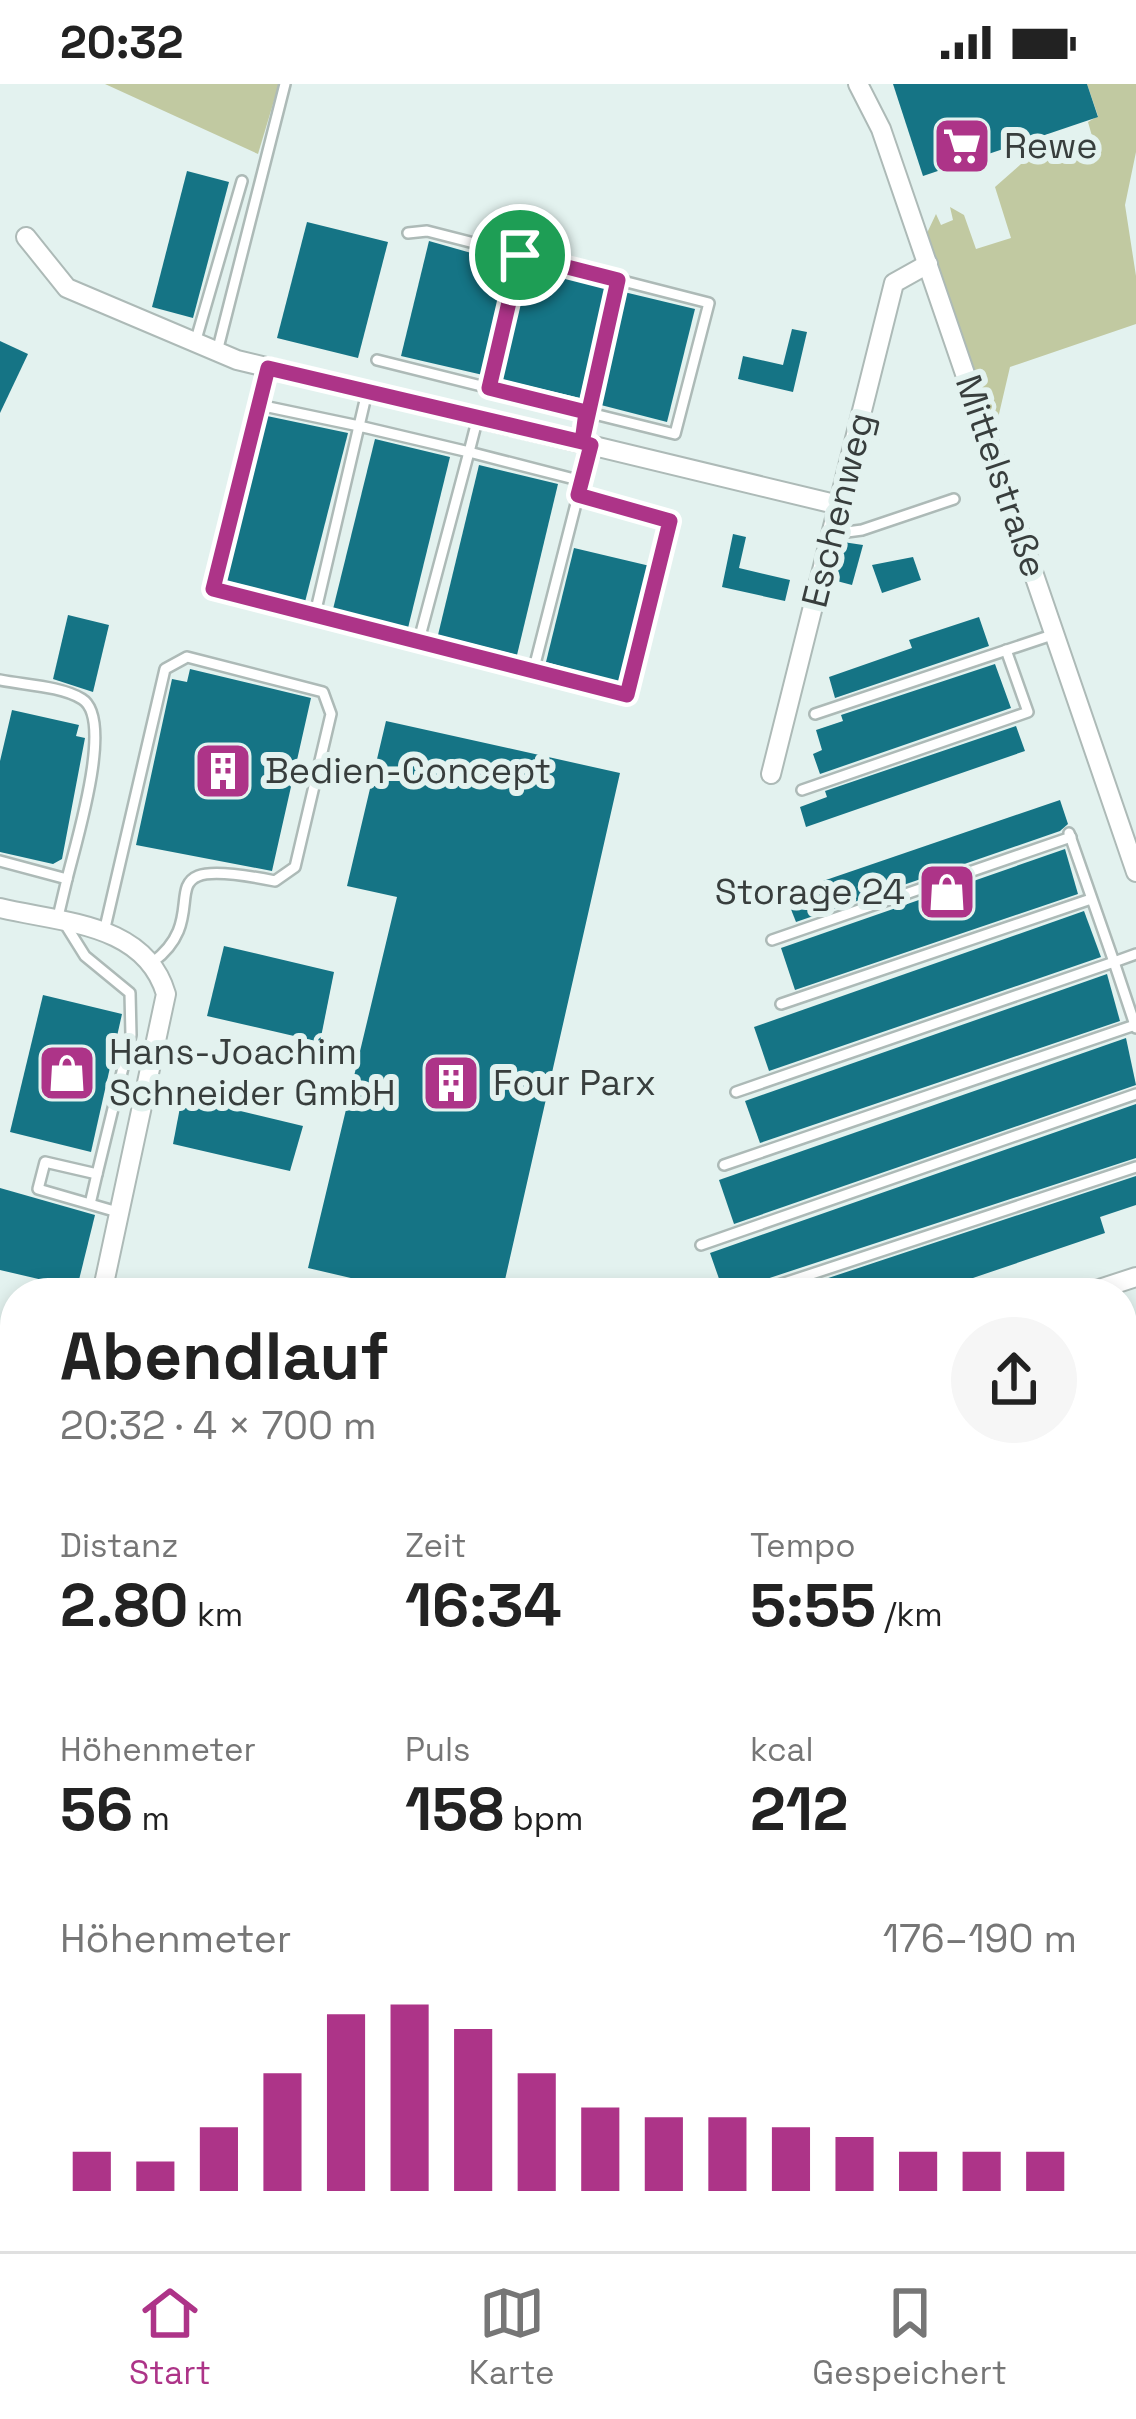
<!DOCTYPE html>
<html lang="de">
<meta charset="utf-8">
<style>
:root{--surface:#fff;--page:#f6f6f6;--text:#222;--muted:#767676;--line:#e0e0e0;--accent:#ad3488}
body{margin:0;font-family:"Space Grotesk",sans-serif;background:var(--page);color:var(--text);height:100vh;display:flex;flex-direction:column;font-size:45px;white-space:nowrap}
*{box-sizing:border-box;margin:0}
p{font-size:39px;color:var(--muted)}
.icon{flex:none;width:66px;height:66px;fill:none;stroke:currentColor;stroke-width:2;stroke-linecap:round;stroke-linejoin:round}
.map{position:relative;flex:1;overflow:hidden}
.drawer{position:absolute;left:0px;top:1194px;width:1137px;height:975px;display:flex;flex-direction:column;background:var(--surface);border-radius:48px 48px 0 0;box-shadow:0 6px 18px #0003}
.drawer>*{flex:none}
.pin{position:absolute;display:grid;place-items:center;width:102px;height:102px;color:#fff;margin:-51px;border:6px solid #fff;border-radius:50%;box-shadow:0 3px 12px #0007}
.round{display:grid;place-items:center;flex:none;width:126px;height:126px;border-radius:63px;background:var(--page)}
.overview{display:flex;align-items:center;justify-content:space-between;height:204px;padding:0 60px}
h1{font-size:66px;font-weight:700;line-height:90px}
.figures{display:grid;grid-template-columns:repeat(3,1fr);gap:18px;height:204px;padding:12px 60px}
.figures div{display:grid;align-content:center}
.figures b{font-size:60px;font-weight:700}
.figures small{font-size:33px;font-weight:400}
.figures p{font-size:33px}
.chart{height:336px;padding:24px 60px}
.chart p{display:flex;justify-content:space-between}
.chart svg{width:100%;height:216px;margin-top:12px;stroke:var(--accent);stroke-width:6}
.status{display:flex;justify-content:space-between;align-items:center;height:84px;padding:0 60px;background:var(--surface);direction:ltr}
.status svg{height:33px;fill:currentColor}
.tab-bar{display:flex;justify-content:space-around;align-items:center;height:168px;border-top:3px solid var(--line);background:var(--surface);font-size:33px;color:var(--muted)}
.tab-bar a{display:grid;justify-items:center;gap:6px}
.tab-bar .on{color:var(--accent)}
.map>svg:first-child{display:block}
</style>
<div class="status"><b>20:32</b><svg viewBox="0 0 49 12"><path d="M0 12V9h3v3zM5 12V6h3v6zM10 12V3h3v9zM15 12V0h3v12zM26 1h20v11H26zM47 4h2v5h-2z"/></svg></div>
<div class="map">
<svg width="1136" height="2167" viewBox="0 0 1136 2167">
<rect width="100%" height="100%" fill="#e3f2ef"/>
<g fill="#c1c9a1">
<path d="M105,0h174l-21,70z"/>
<path d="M1087,0h49v68l-11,53 11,71v48l-126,43 -15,64 -68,-198 9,-19 5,11 12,-5 -3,-13 14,8 12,34 35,-11 -16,-51 35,-31 23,-7 3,7 38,-13 -6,-21 10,-6z"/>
<path d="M1136,1274v257l-14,5v-257z"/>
</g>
<g fill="#157485">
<path d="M893,0h194l11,33 -175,59z"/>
<path d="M187,87l42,11 -36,136 -41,-11z"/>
<path d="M307,138l81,20 -30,116 -81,-20z"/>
<path d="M429,157l81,23 -27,111 -82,-19z"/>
<path d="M527,184l79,18 -26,112 -80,-19z"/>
<path d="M624,208l71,17 -28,113 -70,-18z"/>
<path d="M792,245l15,3 -14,60 -55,-13 5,-23 40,9z"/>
<path d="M0,257l28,13 -28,59z"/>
<path d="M267,332l81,17 -43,169 -81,-20z"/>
<path d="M375,355l75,18 -42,171 -75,-19z"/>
<path d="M479,381l79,19 -41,171 -79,-20z"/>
<path d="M733,450l13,3 -7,31 51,12 -5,21 -63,-14z"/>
<path d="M843,458l20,3 -11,40 -19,-5z"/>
<path d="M574,464l76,18 -29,117 -75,-21z"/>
<path d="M913,473l8,23 -39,13 -10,-28z"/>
<path d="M68,531l41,10 -16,67 -40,-13z"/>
<path d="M979,533l10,29 -154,52 -6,-21 83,-29 -3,-8z"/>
<path d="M995,580l16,44 -191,66 -7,-20 9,-4 -6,-20 27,-9 -2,-6z"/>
<path d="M190,585l121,29 -39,173 -136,-26 36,-166 15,3z"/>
<path d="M12,626l67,15 -3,11 9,2 -23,121 -9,5 -53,-12v-91z"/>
<path d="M386,637l234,52 -118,520h-87l-107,-25 89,-371 -50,-11z"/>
<path d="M1016,642l9,25 -219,76 -6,-20 27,-10 -2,-6z"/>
<path d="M1060,716l8,24 -8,7 -264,91 -11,-28z"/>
<path d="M1065,765l13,45 -283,96 -14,-42z"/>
<path d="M1084,827l17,46 -332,114 -15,-44z"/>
<path d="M224,862l110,26 -14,70 -113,-26z"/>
<path d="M1107,890l13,47 -360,122 -15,-42z"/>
<path d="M43,911l79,19 -31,138 -81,-20z"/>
<path d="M1126,954l10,47 -402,139 -15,-44z"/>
<path d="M182,1013l121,29 -13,45 -117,-27z"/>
<path d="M1136,1020v54l-385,126 -6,9 -2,-6 -19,6 -14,-40z"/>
<path d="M1136,1092v29l-36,12 5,16 -176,60h-146z"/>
<path d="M0,1104l95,27 -18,73 -77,-18z"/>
</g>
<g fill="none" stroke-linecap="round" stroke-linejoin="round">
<defs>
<g id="lane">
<path d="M408,149l19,-2 282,72 -34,131 -89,-22 -4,30"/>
<path d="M195,259l47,-162"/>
<path d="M217,268l68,-268"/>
<path d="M377,276l209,52 32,-132"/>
<path d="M489,304l32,-133"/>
<path d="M367,308l-8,34 -100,-21 -46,184 321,79 57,-223"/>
<path d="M259,321l9,-35"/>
<path d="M832,450l30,-4 92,-31"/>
<path d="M315,530l44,-188 110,26 9,-35"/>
<path d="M419,556l50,-188 113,29"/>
<path d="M534,584l93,27 43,-174 -92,-26"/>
<path d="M0,596c24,5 61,6 82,19 33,20 -7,146 -15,180"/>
<path d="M815,630l240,-80"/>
<path d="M802,706l226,-78 -22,-62"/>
<path d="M1069,749l45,129 22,-8"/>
<path d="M0,777l67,18 -10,42"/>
<path d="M65,840l20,32 45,37 1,42 -34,139"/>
<path d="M104,848l61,-263 22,-12 136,35 8,22 -36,153 -20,14c-144,-29 -53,29 -122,81"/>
<path d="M772,856l299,-103"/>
<path d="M781,920l310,-105"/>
<path d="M736,1008l378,-130 22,66"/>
<path d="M724,1081l411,-140"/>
<path d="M90,1120l7,-30 -52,-12 -7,27 83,24"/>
<path d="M701,1161l435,-151"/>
<path d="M754,1209l382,-126"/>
<path d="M0,1303l15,4"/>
<path d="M0,1440l15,-67"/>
<path d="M0,1528l15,3"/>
<path d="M1122,2006l10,-3"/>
<path d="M225,2167l3,-13"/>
<path d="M934,2167l2,-13"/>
</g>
<g id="street">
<path d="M858,0l23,45 255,743"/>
<path d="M26,153l41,51 170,72 602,145"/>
<path d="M771,690l123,-491 34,-19"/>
<path d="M0,824c63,15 145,15 166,86l-64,299"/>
<path d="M1087,1209l49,-16"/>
<path d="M0,1614l15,-34"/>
<path d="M379,2167l3,-13"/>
</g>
</defs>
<use href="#lane" stroke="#adbab7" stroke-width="14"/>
<use href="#street" stroke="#adbab7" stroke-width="22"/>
<use href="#lane" stroke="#fff" stroke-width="9"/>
<use href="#street" stroke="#fff" stroke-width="18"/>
</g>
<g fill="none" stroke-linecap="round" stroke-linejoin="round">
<defs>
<path id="route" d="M520,171l98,25 -36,162 -314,-74 -55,221 414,106 43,-174 -92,-26 13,-50 -9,-3 4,-30 -97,-24 31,-133"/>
</defs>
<use href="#route" stroke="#fff" stroke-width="24"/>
<use href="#route" stroke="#ad3488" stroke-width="15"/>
</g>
<defs>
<symbol id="supermarket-square" viewBox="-11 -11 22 22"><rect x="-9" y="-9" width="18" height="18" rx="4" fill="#ad3488" stroke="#e3f2ef"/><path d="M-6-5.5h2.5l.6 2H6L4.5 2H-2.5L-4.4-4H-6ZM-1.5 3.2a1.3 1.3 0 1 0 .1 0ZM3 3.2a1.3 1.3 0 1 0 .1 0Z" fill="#fff"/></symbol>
<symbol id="building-square" viewBox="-11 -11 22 22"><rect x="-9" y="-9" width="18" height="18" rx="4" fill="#ad3488" stroke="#e3f2ef"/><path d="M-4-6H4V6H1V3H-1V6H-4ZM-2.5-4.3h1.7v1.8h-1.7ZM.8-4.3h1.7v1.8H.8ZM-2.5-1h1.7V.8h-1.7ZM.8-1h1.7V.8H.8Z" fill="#fff"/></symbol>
<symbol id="shop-square" viewBox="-11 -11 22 22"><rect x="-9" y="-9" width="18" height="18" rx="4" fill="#ad3488" stroke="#e3f2ef"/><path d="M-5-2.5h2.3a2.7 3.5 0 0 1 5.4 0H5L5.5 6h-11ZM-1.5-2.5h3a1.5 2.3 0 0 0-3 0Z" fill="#fff"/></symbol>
</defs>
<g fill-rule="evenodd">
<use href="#supermarket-square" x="929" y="29" width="66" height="66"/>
<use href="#building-square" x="190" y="654" width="66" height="66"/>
<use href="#shop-square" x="914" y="775" width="66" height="66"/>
<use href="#shop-square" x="34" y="956" width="66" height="66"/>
<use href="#building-square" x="418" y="966" width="66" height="66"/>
</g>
<g text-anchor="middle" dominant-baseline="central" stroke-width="12" stroke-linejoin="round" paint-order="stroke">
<g font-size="36" fill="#383e3d" stroke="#e3f2ef" text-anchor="start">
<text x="1004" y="62">Rewe</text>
<text x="265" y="687">Bedien-Concept</text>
<text x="905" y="808" text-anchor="end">Storage 24</text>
<text x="109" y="968">Hans-Joachim<tspan x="109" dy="41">Schneider GmbH</tspan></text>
<text x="493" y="999">Four Parx</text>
</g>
<g font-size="36" fill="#383e3d" stroke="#e3f2ef">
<text transform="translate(1001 392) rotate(71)">Mittelstraße</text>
<text transform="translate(838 426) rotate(-76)">Eschenweg</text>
</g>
</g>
</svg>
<div class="pin" style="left:520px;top:171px;background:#1e9e55"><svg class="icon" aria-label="arrive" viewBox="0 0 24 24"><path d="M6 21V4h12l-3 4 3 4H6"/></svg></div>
<section class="drawer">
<div class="overview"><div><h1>Abendlauf</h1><p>20:32 · 4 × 700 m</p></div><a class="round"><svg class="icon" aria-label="share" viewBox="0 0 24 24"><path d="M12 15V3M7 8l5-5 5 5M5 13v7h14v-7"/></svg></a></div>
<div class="figures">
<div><p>Distanz</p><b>2.80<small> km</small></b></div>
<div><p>Zeit</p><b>16:34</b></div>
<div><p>Tempo</p><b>5:55<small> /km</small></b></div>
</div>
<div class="figures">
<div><p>Höhenmeter</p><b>56<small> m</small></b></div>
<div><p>Puls</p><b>158<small> bpm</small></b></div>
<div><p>kcal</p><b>212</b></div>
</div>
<div class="chart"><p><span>Höhenmeter</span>176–190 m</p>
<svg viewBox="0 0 160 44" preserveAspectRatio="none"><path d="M5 44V36M15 44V38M25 44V31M35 44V20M45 44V8M55 44V6M65 44V11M75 44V20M85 44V27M95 44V29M105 44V29M115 44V31M125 44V33M135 44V36M145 44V36M155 44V36"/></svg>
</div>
</section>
</div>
<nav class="tab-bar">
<a class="on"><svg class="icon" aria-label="home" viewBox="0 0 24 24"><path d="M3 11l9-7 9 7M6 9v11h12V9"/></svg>Start</a>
<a><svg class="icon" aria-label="map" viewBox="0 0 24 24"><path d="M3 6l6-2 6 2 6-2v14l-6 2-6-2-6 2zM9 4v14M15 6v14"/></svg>Karte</a>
<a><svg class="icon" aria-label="saved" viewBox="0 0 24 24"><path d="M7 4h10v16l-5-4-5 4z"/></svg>Gespeichert</a>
</nav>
